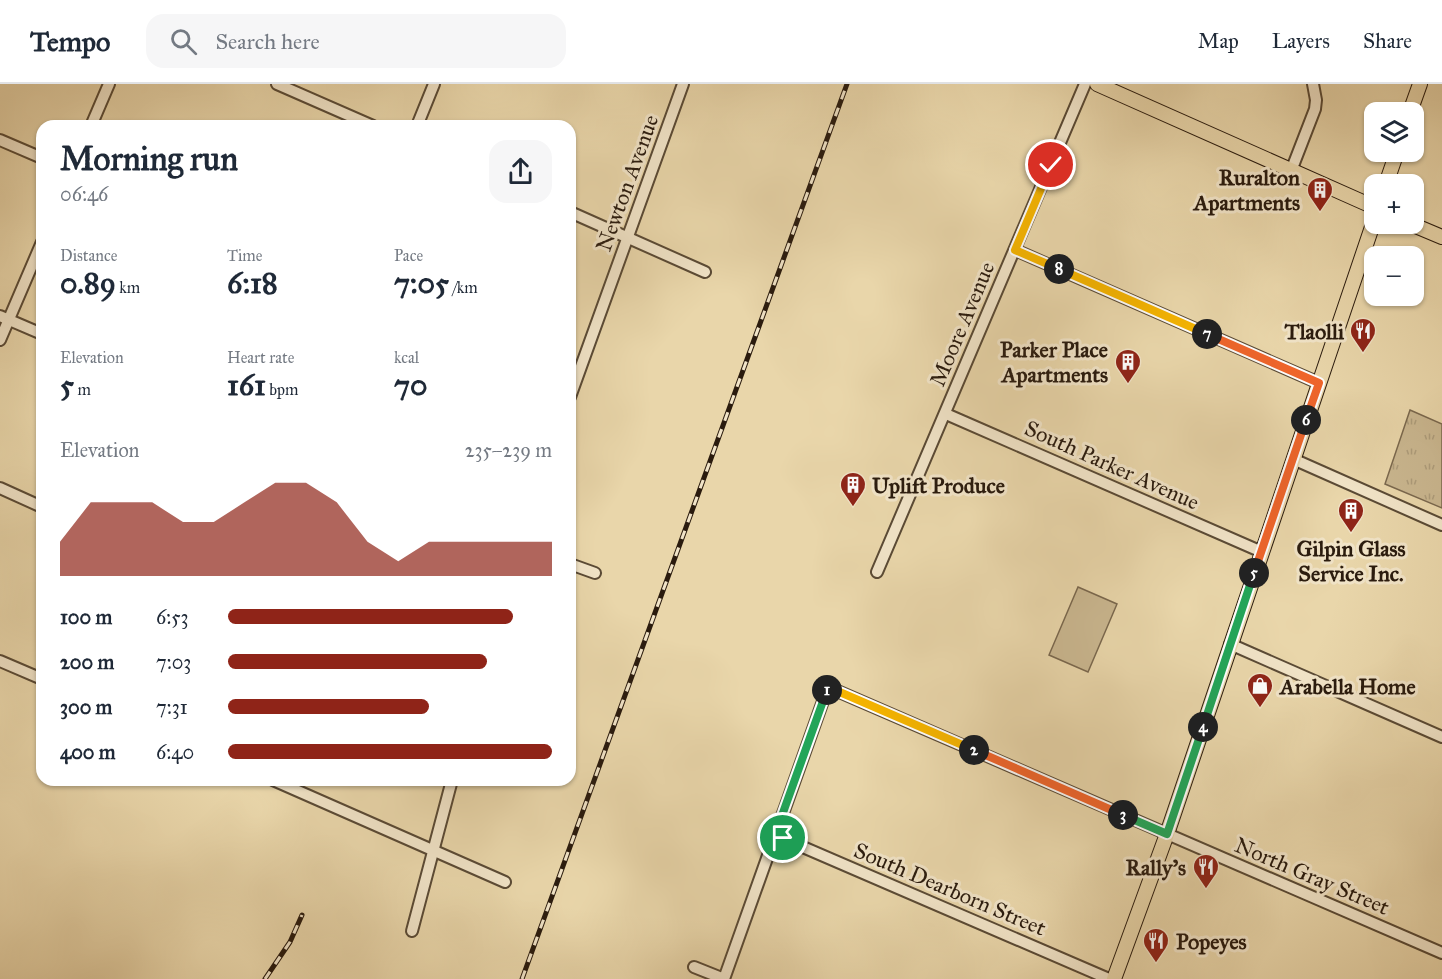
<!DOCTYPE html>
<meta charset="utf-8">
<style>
:root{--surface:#fff;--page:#f6f6f7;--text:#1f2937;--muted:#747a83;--line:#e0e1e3;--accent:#8f2418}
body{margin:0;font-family:"IM FELL Great Primer",serif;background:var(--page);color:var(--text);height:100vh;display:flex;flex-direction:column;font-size:22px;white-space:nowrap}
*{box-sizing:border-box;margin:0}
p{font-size:20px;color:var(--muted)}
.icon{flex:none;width:33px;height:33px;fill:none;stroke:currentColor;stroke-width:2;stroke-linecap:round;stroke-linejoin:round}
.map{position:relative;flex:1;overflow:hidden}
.side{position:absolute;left:36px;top:36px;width:540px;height:666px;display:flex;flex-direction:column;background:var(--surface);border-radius:18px;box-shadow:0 2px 4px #0004}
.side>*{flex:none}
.tools{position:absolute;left:1364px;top:18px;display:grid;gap:12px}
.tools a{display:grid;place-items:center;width:60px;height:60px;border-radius:12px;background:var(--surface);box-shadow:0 2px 4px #0004;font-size:30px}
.pin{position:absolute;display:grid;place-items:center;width:51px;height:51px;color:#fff;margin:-26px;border:3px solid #fff;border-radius:50%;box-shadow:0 2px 6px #0007}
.km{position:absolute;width:30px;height:30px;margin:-15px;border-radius:50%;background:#222;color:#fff;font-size:16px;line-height:30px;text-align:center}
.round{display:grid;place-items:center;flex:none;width:63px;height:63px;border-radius:18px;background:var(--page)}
.head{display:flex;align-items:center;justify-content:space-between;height:102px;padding:0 24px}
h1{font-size:33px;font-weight:800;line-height:45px}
.figures{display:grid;grid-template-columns:repeat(3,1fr);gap:9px;height:102px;padding:6px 24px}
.figures div{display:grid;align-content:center}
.figures b{font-size:30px;font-weight:800}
.figures small{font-size:16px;font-weight:400}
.figures p{font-size:16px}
.chart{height:168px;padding:12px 24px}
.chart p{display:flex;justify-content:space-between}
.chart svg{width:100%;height:108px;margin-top:6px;fill:var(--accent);opacity:.7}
ul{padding:0 24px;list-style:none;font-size:20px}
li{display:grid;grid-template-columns:96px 72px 1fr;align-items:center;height:45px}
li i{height:15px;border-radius:8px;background:var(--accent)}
header{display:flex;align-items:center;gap:36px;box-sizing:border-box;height:84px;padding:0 30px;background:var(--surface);border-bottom:2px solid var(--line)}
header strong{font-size:28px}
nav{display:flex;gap:33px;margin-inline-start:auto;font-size:21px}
.search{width:420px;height:54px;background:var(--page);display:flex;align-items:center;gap:15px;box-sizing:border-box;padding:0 21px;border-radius:18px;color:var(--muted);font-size:22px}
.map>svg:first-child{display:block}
</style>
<header>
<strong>Tempo</strong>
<div class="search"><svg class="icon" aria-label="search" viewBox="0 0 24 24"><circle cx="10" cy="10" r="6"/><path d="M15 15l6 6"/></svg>Search here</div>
<nav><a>Map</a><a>Layers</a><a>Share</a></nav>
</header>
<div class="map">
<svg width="1442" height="895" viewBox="0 0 1442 895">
<defs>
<pattern id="park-tufts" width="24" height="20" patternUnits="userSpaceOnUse" patternTransform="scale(1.5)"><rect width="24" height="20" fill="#c9b68f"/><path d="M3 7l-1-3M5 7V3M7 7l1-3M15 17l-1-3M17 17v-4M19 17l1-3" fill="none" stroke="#ad9c7a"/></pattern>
</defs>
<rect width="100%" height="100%" fill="#e9d6aa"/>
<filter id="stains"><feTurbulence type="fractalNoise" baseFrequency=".00333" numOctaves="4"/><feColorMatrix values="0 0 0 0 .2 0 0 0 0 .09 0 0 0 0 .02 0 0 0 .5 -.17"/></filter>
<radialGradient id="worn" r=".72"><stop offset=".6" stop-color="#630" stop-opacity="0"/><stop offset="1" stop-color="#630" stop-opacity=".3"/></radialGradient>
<path fill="url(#park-tufts)" stroke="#7a684e" stroke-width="1.5" d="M1410,326l32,14v84l-57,-24z"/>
<path fill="#c9b68f" stroke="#7a684e" stroke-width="1.5" d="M1078,503l39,17 -29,68 -39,-17z"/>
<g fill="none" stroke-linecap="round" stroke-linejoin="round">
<defs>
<g id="minor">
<path d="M277,0l96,42"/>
<path d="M91,42l18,-42"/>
<path d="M417,42l17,-42"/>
<path d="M0,56l42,18"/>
<path d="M1291,87l24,-62 1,-9 -3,-16"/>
<path d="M570,128l135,60"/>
<path d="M1015,166l304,133"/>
<path d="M0,232l42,18"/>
<path d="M0,256l42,-98"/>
<path d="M570,313l113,-313"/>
<path d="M946,330l316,138"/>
<path d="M1293,375l149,66"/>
<path d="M0,404l42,19"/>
<path d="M570,480l25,9"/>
<path d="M877,488l208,-488"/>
<path d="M1230,560l212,93"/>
<path d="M0,577l42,18"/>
<path d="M273,696l232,102"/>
<path d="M775,751l334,144"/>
<path d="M412,847l40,-151"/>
<path d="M694,883l30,12"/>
<path d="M724,895l104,-292 614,266"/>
</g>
<g id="major">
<path d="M1097,0l277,123"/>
<path d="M1410,28l10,-28"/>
<path d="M1386,100l11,-32"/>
<path d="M1411,140l31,13"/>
<path d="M1114,895l53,-145 207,-613"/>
</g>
</defs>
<use href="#minor" stroke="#5a4a35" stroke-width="14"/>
<use href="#major" stroke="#2a1b0e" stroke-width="16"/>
<use href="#minor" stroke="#f1e4c8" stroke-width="10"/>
<use href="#major" stroke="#e9d6aa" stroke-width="14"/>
<defs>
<g id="rail">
<path d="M265,895l25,-37 12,-27"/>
<path d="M522,895l325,-895"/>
</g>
</defs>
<use href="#rail" stroke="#2a1b0e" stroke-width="5"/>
<use href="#rail" stroke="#f1e4c8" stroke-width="3" stroke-dasharray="9" stroke-linecap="butt"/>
</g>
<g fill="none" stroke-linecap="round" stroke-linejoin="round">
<defs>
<path id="split-1" d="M783,754l-8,-3 52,-145"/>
<path id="split-2" d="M827,606l1,-3 146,63"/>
<path id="split-3" d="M974,666l149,65"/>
<path id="split-4" d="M1123,731l44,19 36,-107"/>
<path id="split-5" d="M1203,643l51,-154"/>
<path id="split-6" d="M1254,489l52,-153"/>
<path id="split-7" d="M1207,250l112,49 -13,37"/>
<path id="split-8" d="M1059,185l148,65"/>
<path id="split-9" d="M1051,81l-36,85 44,19"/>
</defs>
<use href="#split-1" stroke="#fff" stroke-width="12"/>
<use href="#split-2" stroke="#fff" stroke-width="12"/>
<use href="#split-3" stroke="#fff" stroke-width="12"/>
<use href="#split-4" stroke="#fff" stroke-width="12"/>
<use href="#split-5" stroke="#fff" stroke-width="12"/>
<use href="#split-6" stroke="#fff" stroke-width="12"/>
<use href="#split-7" stroke="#fff" stroke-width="12"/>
<use href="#split-8" stroke="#fff" stroke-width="12"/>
<use href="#split-9" stroke="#fff" stroke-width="12"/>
<use href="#split-1" stroke="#22a559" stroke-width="8"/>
<use href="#split-2" stroke="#f5b400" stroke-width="8"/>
<use href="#split-3" stroke="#f0652b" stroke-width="8"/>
<use href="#split-4" stroke="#22a559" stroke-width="8"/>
<use href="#split-5" stroke="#22a559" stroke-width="8"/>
<use href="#split-6" stroke="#f0652b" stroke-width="8"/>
<use href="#split-7" stroke="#f0652b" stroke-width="8"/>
<use href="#split-8" stroke="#f5b400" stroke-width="8"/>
<use href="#split-9" stroke="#f5b400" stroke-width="8"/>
</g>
<defs>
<symbol id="building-pin" viewBox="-11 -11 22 30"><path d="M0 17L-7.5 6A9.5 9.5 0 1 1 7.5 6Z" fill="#8f2418" stroke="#f1e4c8"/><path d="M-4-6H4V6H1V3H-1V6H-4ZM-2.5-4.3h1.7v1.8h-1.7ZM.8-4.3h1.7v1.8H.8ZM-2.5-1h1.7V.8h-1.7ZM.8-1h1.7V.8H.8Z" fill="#fff"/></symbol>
<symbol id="restaurant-pin" viewBox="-11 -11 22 30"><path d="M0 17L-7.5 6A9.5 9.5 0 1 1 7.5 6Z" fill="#8f2418" stroke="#f1e4c8"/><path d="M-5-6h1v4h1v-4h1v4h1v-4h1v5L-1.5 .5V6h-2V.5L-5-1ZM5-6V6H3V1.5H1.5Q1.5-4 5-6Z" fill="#fff"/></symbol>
<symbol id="shop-pin" viewBox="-11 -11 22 30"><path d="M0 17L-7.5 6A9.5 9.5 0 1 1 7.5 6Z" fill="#8f2418" stroke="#f1e4c8"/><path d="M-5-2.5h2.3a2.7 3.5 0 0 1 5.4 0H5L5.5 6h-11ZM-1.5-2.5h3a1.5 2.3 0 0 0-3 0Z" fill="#fff"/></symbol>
</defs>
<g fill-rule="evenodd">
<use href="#building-pin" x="1305" y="91" width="30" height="40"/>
<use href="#restaurant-pin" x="1348" y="232" width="30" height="40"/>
<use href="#building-pin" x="1113" y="263" width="30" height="40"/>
<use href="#building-pin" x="838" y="386" width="30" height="40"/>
<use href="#building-pin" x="1336" y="412" width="30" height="40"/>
<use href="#shop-pin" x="1245" y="587" width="30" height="40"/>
<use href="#restaurant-pin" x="1191" y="768" width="30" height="40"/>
<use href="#restaurant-pin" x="1141" y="842" width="30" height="40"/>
</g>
<g text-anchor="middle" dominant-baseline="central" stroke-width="6" stroke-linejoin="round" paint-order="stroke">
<g font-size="22" font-weight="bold" fill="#2a1b0e" stroke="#f1e4c8" text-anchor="end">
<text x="1300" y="93">Ruralton<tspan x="1300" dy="25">Apartments</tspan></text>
<text x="1344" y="247">Tlaolli</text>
<text x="1108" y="265">Parker Place<tspan x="1108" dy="25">Apartments</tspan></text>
<text x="872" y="401" text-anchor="start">Uplift Produce</text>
<text x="1351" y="464" text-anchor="middle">Gilpin Glass<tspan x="1351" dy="25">Service Inc.</tspan></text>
<text x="1280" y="602" text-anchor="start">Arabella Home</text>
<text x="1186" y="783">Rally's</text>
<text x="1176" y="857" text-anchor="start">Popeyes</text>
</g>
<g font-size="22" fill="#2a1b0e" stroke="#f1e4c8">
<text transform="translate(627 99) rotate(-70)">Newton Avenue</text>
<text transform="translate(962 240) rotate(-67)">Moore Avenue</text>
<text transform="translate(1112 381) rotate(24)">South Parker Avenue</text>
<text transform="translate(1312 792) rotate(23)">North Gray Street</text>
<text transform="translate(950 805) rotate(23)">South Dearborn Street</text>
</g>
</g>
<rect width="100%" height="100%" filter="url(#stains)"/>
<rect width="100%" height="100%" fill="url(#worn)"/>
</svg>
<div class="tools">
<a><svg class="icon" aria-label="layers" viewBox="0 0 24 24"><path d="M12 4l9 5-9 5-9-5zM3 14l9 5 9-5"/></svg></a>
<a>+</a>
<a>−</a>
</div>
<div class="pin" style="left:783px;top:754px;background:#1e9e55"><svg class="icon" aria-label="arrive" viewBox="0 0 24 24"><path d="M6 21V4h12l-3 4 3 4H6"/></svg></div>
<div class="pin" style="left:1051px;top:81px;background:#d93025"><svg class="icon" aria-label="check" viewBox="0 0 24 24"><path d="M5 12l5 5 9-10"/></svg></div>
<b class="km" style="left:827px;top:606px">1</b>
<b class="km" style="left:974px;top:666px">2</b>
<b class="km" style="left:1123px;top:731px">3</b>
<b class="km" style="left:1203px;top:643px">4</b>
<b class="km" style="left:1254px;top:489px">5</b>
<b class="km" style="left:1306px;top:336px">6</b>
<b class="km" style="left:1207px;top:250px">7</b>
<b class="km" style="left:1059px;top:185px">8</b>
<section class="side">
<div class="head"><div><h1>Morning run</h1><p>06:46</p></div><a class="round"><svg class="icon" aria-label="share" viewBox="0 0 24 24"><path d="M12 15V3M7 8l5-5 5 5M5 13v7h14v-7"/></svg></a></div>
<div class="figures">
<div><p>Distance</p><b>0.89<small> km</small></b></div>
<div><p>Time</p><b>6:18</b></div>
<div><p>Pace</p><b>7:05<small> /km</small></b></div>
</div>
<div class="figures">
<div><p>Elevation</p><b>5<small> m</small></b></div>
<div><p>Heart rate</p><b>161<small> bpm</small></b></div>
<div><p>kcal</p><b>70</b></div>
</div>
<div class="chart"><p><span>Elevation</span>235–239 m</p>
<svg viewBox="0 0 160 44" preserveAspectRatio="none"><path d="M0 44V30L10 14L20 14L30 14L40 22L50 22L60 14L70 6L80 6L90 14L100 30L110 38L120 30L130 30L140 30L150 30L160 30V44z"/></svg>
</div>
<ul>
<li><b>100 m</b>6:53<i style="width:88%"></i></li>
<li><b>200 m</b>7:03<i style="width:80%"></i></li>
<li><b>300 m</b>7:31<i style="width:62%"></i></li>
<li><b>400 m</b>6:40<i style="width:100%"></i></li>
</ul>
</section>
</div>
